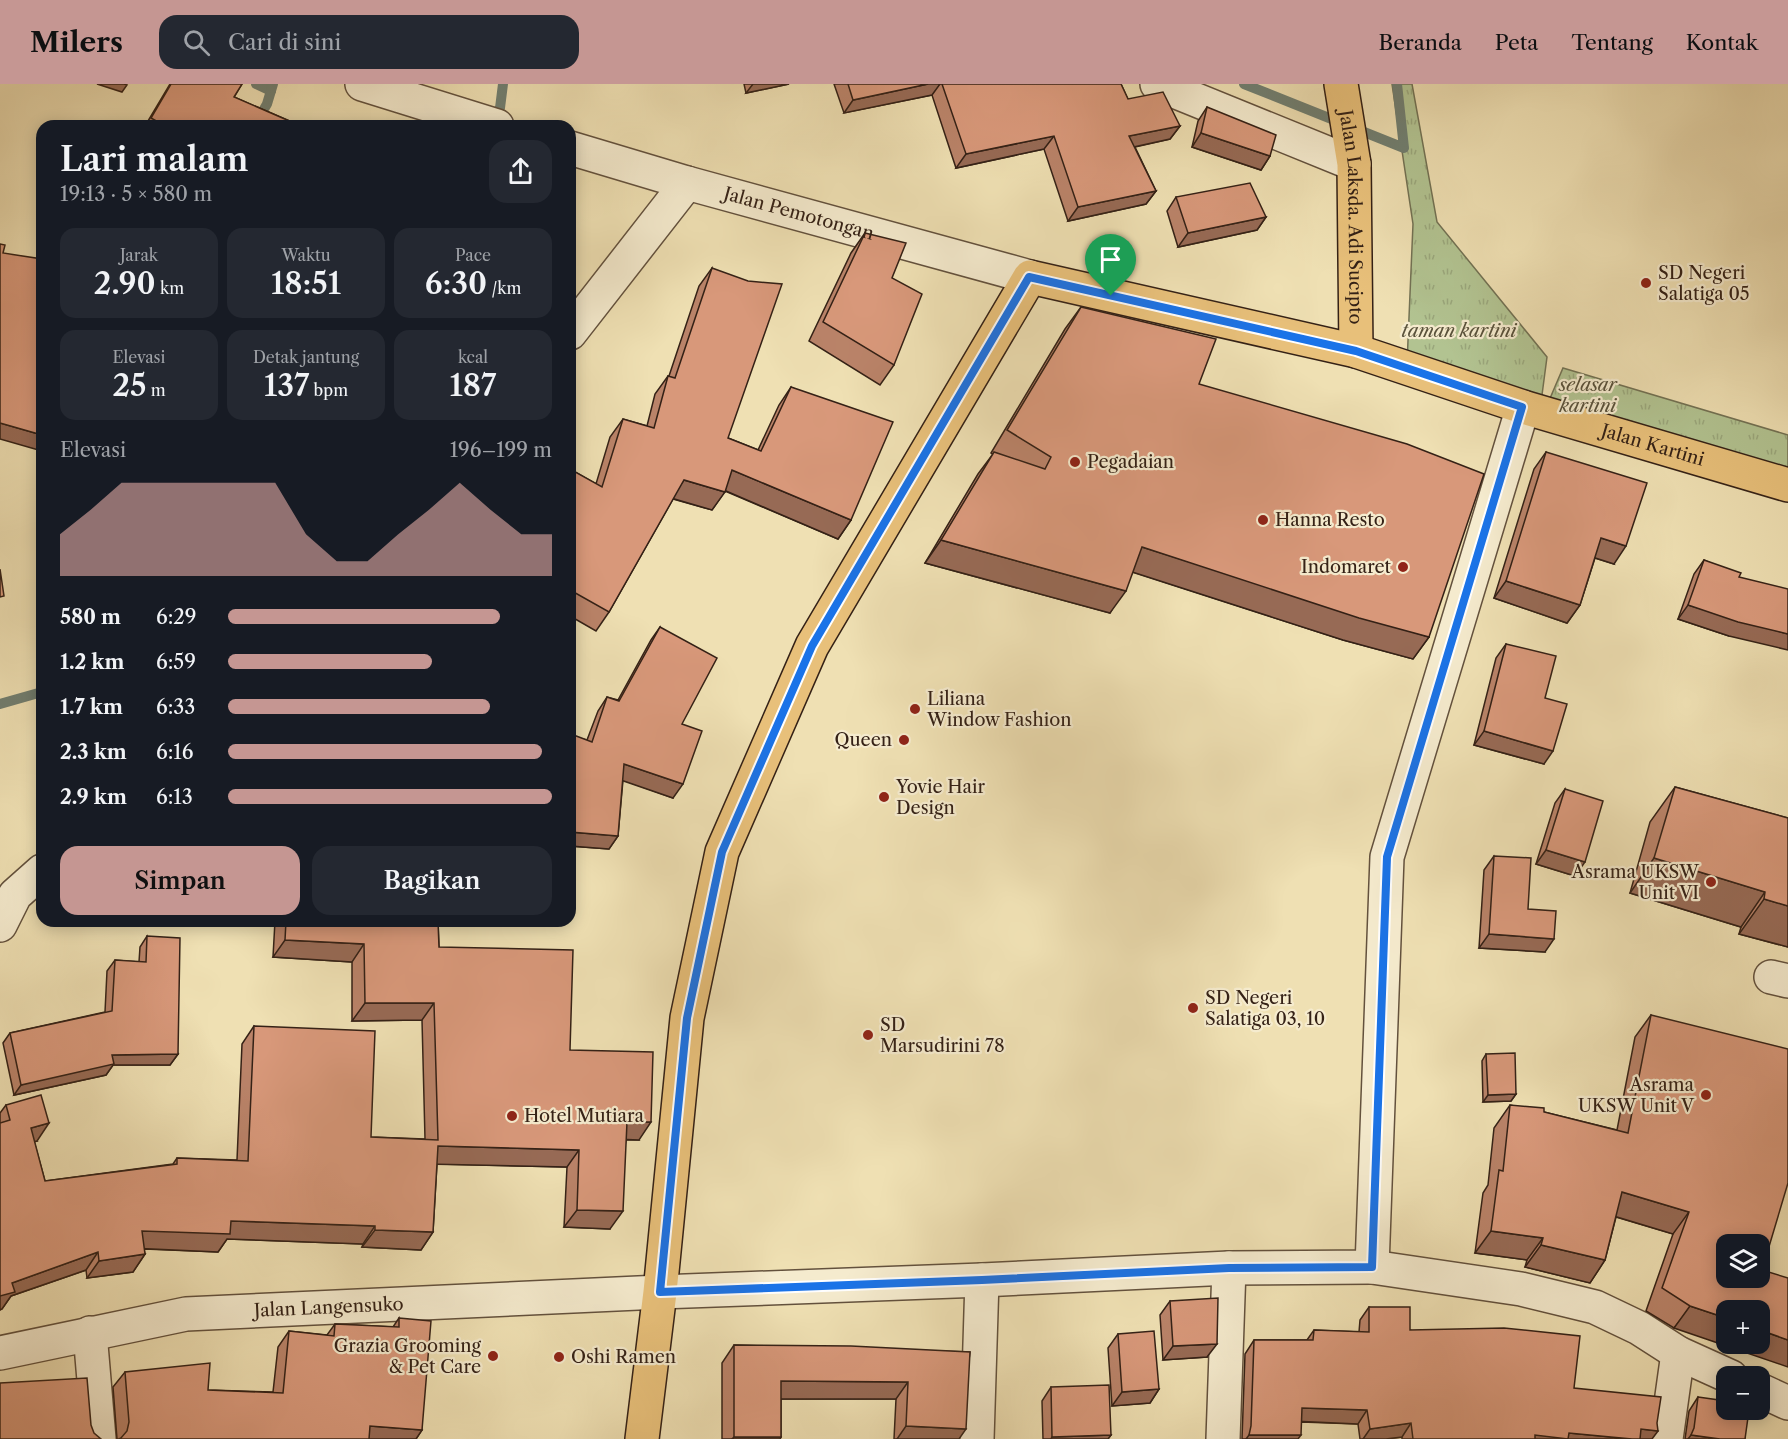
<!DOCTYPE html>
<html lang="id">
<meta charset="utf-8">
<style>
:root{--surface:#171b24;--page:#242831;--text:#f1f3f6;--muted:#9ea1a6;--accent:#c59692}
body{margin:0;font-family:"Libre Caslon Text",serif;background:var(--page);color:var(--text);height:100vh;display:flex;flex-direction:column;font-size:22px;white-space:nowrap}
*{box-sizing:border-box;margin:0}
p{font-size:20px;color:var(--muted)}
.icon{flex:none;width:33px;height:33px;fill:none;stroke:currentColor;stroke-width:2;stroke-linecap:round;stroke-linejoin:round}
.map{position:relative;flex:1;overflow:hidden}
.panel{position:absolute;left:36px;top:36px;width:540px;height:807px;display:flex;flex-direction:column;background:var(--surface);border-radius:18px;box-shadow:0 3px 15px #0003}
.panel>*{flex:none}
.fabs{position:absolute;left:1716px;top:1150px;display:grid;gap:12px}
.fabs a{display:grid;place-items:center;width:54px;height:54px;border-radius:12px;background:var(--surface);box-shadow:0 3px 15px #0003;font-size:30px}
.pin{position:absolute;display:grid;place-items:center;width:51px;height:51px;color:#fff;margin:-62px -26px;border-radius:50% 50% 50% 0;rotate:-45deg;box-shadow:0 0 6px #0007}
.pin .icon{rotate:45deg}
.round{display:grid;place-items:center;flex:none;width:63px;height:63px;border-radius:18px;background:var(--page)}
.summary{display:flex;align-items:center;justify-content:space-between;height:102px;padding:0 24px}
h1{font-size:33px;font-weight:600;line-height:45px}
.figures{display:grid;grid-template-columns:repeat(3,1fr);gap:9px;height:102px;padding:6px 24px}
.figures div{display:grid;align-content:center;border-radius:15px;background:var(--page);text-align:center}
.figures b{font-size:30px;font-weight:600}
.figures small{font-size:16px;font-weight:400}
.figures p{font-size:16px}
.chart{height:168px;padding:12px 24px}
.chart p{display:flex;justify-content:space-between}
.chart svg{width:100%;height:108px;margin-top:6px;fill:var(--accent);opacity:.7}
.cta{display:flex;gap:12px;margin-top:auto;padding:12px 24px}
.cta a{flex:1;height:69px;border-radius:18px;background:var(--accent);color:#111;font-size:24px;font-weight:600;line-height:69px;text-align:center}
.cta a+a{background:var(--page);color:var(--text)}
ul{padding:0 24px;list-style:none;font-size:20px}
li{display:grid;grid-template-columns:96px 72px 1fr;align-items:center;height:45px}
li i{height:15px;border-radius:8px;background:var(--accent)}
header{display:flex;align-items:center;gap:36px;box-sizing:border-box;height:84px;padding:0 30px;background:var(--accent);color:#111}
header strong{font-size:28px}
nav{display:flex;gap:33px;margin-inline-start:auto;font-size:21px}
.search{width:420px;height:54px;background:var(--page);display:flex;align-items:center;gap:15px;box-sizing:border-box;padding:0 21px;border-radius:18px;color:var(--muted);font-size:22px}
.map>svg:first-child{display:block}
</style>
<header>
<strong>Milers</strong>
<div class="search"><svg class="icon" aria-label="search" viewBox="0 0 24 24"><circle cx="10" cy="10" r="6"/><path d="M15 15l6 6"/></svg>Cari di sini</div>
<nav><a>Beranda</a><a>Peta</a><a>Tentang</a><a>Kontak</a></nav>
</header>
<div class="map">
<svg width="1788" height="1355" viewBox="0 0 1788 1355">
<defs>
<pattern id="grass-tufts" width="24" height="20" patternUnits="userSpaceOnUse" patternTransform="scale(1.5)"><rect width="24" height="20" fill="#b2c391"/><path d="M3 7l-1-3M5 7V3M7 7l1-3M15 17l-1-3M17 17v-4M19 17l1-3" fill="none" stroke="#9aa77c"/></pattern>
</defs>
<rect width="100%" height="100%" fill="#efe0b3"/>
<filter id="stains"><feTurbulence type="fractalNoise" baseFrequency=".00333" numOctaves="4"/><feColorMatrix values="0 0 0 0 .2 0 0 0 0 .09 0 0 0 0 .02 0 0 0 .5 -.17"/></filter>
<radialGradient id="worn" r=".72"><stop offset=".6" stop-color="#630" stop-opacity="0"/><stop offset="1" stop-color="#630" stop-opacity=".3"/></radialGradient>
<g fill="url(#grass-tufts)" stroke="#737254" stroke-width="1.5">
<path d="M1392,0h20l25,138 110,135 -7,53 -133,-46 6,-140z"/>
<path d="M1563,284l225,67v38l-240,-70z"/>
</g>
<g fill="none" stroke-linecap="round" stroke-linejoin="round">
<g stroke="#717f71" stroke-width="10">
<path d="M256,0l15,7"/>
<path d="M1244,0l160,64 -7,-64"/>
<path d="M491,35l9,-11 3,-24"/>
<path d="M254,42l13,-22 6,-20"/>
<path d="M0,620l42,-12"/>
</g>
<defs>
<g id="minor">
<path d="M362,0l135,42"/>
<path d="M1157,0l197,80"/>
<path id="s1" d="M570,64l117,35 343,94"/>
<path d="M570,249l117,-150"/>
<path d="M0,841l15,-30 27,-24"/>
<path d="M1771,893l17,4"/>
<path d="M1372,1183l149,22 74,18 44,21 39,25 53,24"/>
<path d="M90,1249l9,106"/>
<path id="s2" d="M0,1269l186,-39 474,-22 322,-12 247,-12 143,-1 15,-410 136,-450"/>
<path d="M1760,1306l28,13"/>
<path d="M977,1355l5,-159"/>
<path d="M1223,1355l6,-171"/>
<path d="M1666,1355l12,-86"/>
</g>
<g id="major">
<path id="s3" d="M1341,0l13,80 2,187"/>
<path id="s4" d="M642,1355l18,-147 27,-274 35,-166 90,-206 218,-369 326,74 167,56 265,78"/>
</g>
</defs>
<use href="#minor" stroke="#63513d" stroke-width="36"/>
<use href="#major" stroke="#342116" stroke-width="36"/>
<use href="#minor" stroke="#f5ebce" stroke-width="33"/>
<use href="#major" stroke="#e8c07a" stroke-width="33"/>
</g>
<g fill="#ba8369" stroke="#342116" stroke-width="1.5">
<path d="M170,0h72l-8,13 67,29h-156z"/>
<path d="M744,0h45l-43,9z"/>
<path d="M834,0h287l7,15 52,27 -10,13 -35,8 21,44 -10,13 -78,17 -24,-72 -88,19 -24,-73 -88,18z"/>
<path d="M1207,23l63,49 -9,14 -69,-23 6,-26z"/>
<path d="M1176,113l90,20 -9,13 -79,17 -11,-36z"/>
<path d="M865,149l27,45 2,87 -14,20 -71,-44 42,-88z"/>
<path d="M712,184l16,170 30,12 21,-45 12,-18 60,133 -13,19 -113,-48 -13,19 -39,-11 -64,113 -13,19 -26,-15v-147l26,15 14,-47 13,-18 24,7 8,-32 13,-18h1l30,-90z"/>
<path d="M1081,223l118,77 230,253 -16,22 -70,-19 -210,-68 -23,41 -185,-50 53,-89 15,-20 -2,-1 74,-124z"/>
<path d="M1546,368l68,112 -19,-6 -15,47 -13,18 -73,-25 40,-129z"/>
<path d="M1704,476l35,17 -10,59 -51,-17 16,-45z"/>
<path d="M660,543l22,97 -9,74 -50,-18 -5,56 -9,13 -39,-3v-110l17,4 11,-29 9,-14 11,3 33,-60z"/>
<path d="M1506,560l39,54 -1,66 -70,-19 22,-87z"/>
<path d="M1675,703l113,31v129l-49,-13 2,-7 -111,-34 20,-71z"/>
<path d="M1565,705l10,87 -39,-12 19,-61z"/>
<path d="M1494,772l51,96 -66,-4 5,-78z"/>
<path d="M275,837h163l1,26 131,103 69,90h-13l-16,89 -46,-2 3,-60 -130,-3 -4,68 -12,18 -59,-3 1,-3 -136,-5 -9,13 -74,-3 1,5 -12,18 -46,6 -1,-8 -75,26 -9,13 -2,1v-197l6,-8 31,36h-3l11,40 128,-17 4,-6 60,2 5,-116 12,-18 117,111 54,2 -3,-119 -70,1v-59l-79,-5z"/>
<path d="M147,852l31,118 -8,11h-57l-7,10 -92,20 -11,-52 7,-10 95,-21 2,-41 8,-11 24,2 1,-15z"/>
<path d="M1651,931l137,168 -114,145 -28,-17 27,-77 -57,-17 -11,43 -15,23 -65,-16 2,-7 -52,-7 8,-60 5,-8 6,-57 16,-23 34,7 73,18 18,-93z"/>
<path d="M1486,970l30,40 -5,7 -28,1 -1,-41z"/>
<path d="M1170,1217l37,56 -44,3 -3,-45z"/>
<path d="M1369,1223l41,23 164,58 78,51h-250v-2l-16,2h-26l-2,-15 -57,-2 -3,17h-56l3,-85 9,-14h53l7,-10 45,2 1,-12z"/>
<path d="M399,1234l23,112 -6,9h-299l-4,-52 12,-15 83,18 65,2 5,-45 11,-16 38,4 8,-11 58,3z"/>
<path d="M1118,1250l41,55 -9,14 -38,3 -4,-58z"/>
<path d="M734,1261l236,7 -11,87h-65l2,-40h-115v38l-1,2h-58v-76z"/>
<path d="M1051,1303l60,48 -3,4h-65l-1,-38z"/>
<path d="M1698,1313l47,42h-60l4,-28z"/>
</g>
<g fill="#976a55" stroke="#342116" stroke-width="1.5">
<path d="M97,0h27l3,1 -5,7z"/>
<path d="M753,0h36l-43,9z"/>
<path d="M928,0h12l-8,11 -88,18 9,-13z"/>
<path d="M1180,42l-10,13 -50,11 9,-14z"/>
<path d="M1201,49l69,23 -9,14 -69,-23z"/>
<path d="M1054,52l-10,13 -88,19 10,-14z"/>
<path d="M1156,107l-10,13 -78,17 10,-14z"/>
<path d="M1266,133l-9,13 -79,17 10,-14z"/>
<path d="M0,339l42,12v16l-42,-12z"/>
<path d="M732,386l119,50 -13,19 -119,-51z"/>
<path d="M684,396l41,12 -13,18 -41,-12z"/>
<path d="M1601,454l25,8 -12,18 -25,-8z"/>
<path d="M941,456l185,51 -16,22 -185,-50z"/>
<path d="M1142,463l287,90 -16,22 -70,-19 -217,-70z"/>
<path d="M1506,497l74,24 -13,18 -73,-25z"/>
<path d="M1688,521l100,29v16l-59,-14 -51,-17z"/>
<path d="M1484,647l69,20 -9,13 -70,-19z"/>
<path d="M624,680l59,20 -10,14 -58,-20z"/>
<path d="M570,748l48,4 -9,13 -39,-3z"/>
<path d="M1546,766l39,12 -10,14 -39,-12z"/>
<path d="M1654,774l111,34 -24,35 -111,-34z"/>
<path d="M1764,815l24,7v41l-49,-13z"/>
<path d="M1489,850l65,5 -9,13 -66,-4z"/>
<path d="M285,856l79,4 -12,18 -79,-5z"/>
<path d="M365,919h69l-12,17 -70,1z"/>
<path d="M178,970l-8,11h-57l-7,10 -92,20 7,-10 91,-30z"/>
<path d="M1516,1010l-5,7 -28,1 5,-7z"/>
<path d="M627,1038h24l-12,18 -24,-1z"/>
<path d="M49,1039l-12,18 -19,5 13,-18z"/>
<path d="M438,1062l141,4 -12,17 -141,-3z"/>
<path d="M1622,1108l67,20 -16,22 -66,-20z"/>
<path d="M577,1126l46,1 -13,18 -46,-2z"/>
<path d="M231,1137l144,5 -12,18 -136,-5 -9,13 -88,-4 12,-17z"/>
<path d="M375,1146l58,2 -12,18 -59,-3z"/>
<path d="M1491,1147l52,7 -16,22 -52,-7z"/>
<path d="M1541,1161l64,15 -15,23 -65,-16z"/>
<path d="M98,1168l-12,18 -75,26 -9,13 -2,1v-14l12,-13z"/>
<path d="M145,1170l-12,18 -46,6 12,-17z"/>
<path d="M1690,1222l36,12v26h34v-14l28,10v27l-114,-39z"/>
<path d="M1217,1260l-10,13 -44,3 10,-14z"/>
<path d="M781,1297l127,1 -12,17h-127z"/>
<path d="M1159,1305l-9,14 -38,3 10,-14z"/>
<path d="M1302,1324l65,2 -9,14 -66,-3z"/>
<path d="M1411,1339l-9,14 -16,2h-23l7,-10z"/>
<path d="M370,1342l52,4 -6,9h-56z"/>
<path d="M906,1342l60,3 -7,10h-62z"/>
<path d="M1641,1345l17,2 -6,8h-18z"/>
<path d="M1569,1349l63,6h-100l3,-4z"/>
<path d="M1111,1351l-3,4h-57l1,-2z"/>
<path d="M1249,1351h52l-3,4h-52z"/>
<path d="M1691,1351l29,4h-32z"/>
<path d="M734,1353h47l-1,2h-48z"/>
</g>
<g fill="#d8987a" stroke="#342116" stroke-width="1.5" fill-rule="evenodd">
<path d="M171,0h71l-8,13 67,29h-136l-14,-8z"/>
<path d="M848,0h80l-75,16z"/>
<path d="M942,0h179l7,15 35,-7 17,34 -51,10 27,55 -78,16 -24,-71 -88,18z"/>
<path d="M1207,23l69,28 -6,21 -69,-23z"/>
<path d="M1250,99l16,34 -78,16 -12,-36z"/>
<path d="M865,149l41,10 -14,35 30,16 -28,71 -71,-43z"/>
<path d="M0,160l5,1 -2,8 39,6v86l-1,6h1v84l-42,-12z"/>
<path d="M712,184l36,13 34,3 -54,154 33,13 30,-64 102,35 -42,98 -119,-50 -7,22 -41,-12 -75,132 -39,-22v-121l32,18 21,-68 31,9 14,-52 7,2z"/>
<path d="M1081,223l135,32 -17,45 208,60 77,30 -55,163 -70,-19 -217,-71 -16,44 -185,-51 53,-88 51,17 6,-12 -44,-27z"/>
<path d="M1546,368l101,31 -21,63 -25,-8 -21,67 -74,-24z"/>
<path d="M1704,476l37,13 -2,4 49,12v45l-50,-12 -50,-17z"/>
<path d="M0,485l4,27 -4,1z"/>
<path d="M660,543l57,31 -35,66 20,7 -19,53 -59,-20 -6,72 -48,-4v-95l1,-3 21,8 15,-45 12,4z"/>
<path d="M1506,560l50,12 -11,42 22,6 -14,47 -69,-20z"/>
<path d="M1675,703l113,31v88l-24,-7 1,-7 -111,-34z"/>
<path d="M1565,705l38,12 -18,61 -39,-12z"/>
<path d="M1494,772l37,2 -3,51 28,2 -2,28 -65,-5z"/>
<path d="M286,837h152l1,26 134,3 -3,100 83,2 -2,70h-24l-4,89 -46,-1 2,-60 -141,-4 -5,86 -58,-2v-4l-144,-5 -1,13 -88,-3 3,23 -46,7 -1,-9 -86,31 3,9 -15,4v-173l10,-3 -4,-15 35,-10 8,28 -18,5 14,53 132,-17v-6l71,3 6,-135 121,5 -4,106 67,3 -4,-137h-69l-1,-59 -79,-4z"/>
<path d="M147,852l33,2 -2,116 -66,1 2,9 -93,21 -11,-52 102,-22 3,-51 31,2z"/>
<path d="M1651,931l137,34v134l-26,87 26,8v62l-28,-10v-19h-34v7l-36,-12 -28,-18 27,-76 -67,-20 -17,68 -64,-15 2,-7 -52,-7 8,-61 4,1 7,-66 34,3v4l84,21zM1726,1161h34v33h-34z"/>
<path d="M1515,969l1,41 -28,1 -2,-41z"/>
<path d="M1218,1214l-1,46 -44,2 -3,-45z"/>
<path d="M1369,1223h41v23l94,-2 76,8 -6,52 87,9 -4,26 1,8 -17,-2 -1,10h-8l-63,-6 -1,6 -33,-4v4h-122l-2,-16 -41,6 -3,-19 -65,-2 -1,27h-52l2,-9 3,-86h59l1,-10 55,2z"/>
<path d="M399,1234l32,3 -9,109 -52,-4 -1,13h-250l2,-1 6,-7 2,-9 -4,-50 85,-9 -2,27 75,3 6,-62 45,5 1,-12 64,3z"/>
<path d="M1154,1247l5,58 -37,3 -4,-58z"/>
<path d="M734,1261l117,1 119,6 -4,77 -60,-3 2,-44 -127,-1v56h-47z"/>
<path d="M87,1294l4,47 3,8 7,6h-101v-56z"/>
<path d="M1109,1301l2,50 -59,2 -1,-50z"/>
<path d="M1698,1313l28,4v9h23l-4,29h-25l-29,-4 3,-7z"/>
</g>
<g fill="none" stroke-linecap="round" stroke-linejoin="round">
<defs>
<path id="route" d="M1029,193l327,74 166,56 -135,450 -15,410 -143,1 -247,12 -322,12 27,-274 35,-166 90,-206z"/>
</defs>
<use href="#route" stroke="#fff" stroke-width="12"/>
<use href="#route" stroke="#1a73e8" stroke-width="8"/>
</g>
<g fill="#8f2418" stroke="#f5ebce" stroke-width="2">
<circle cx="1646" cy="199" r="6"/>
<circle cx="1075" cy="378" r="6"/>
<circle cx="1263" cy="436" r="6"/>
<circle cx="1403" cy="483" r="6"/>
<circle cx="915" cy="625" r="6"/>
<circle cx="904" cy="656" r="6"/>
<circle cx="884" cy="713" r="6"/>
<circle cx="1711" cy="798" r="6"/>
<circle cx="1193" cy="924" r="6"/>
<circle cx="868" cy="951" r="6"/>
<circle cx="1706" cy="1011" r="6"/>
<circle cx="512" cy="1032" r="6"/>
<circle cx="493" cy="1272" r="6"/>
<circle cx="559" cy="1273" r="6"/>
</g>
<g text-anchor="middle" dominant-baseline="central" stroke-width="4.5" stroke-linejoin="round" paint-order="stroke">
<g font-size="18" fill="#342116" stroke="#f5ebce">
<text stroke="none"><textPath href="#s1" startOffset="238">Jalan Pemotongan</textPath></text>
<text stroke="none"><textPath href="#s3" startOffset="134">Jalan Laksda. Adi Sucipto</textPath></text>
<text stroke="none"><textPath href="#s4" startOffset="1892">Jalan Kartini</textPath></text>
<text stroke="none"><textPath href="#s2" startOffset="333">Jalan Langensuko</textPath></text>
</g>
<g font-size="18" fill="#342116" stroke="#f5ebce" text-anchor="start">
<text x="1658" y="189">SD Negeri<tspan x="1658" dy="21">Salatiga 05</tspan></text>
<text x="1087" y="378">Pegadaian</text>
<text x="1275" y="436">Hanna Resto</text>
<text x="1391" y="483" text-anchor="end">Indomaret</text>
<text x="927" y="615">Liliana<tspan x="927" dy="21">Window Fashion</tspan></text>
<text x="892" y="656" text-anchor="end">Queen</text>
<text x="896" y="703">Yovie Hair<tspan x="896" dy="21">Design</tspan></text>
<text x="1699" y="788" text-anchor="end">Asrama UKSW<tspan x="1699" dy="21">Unit VI</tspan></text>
<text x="1205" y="914">SD Negeri<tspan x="1205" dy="21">Salatiga 03, 10</tspan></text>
<text x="880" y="941">SD<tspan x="880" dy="21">Marsudirini 78</tspan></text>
<text x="1694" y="1001" text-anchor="end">Asrama<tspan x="1694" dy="21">UKSW Unit V</tspan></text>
<text x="524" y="1032">Hotel Mutiara</text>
<text x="481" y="1262" text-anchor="end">Grazia Grooming<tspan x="481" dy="21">&amp; Pet Care</tspan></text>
<text x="571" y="1273">Oshi Ramen</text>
</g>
<g font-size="18" font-style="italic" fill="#5a523b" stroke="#f5ebce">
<text x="1459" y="247">taman kartini</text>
<text x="1588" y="301">selasar<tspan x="1588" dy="21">kartini</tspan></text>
</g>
</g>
<rect width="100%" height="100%" filter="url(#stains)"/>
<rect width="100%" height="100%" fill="url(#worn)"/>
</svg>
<div class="fabs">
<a><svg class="icon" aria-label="layers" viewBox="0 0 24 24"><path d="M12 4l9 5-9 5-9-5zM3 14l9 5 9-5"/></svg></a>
<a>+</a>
<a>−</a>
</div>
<div class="pin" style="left:1111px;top:212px;background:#1e9e55"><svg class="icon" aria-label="arrive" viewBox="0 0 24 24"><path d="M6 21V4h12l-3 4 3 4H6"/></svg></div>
<section class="panel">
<div class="summary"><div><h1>Lari malam</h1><p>19:13 · 5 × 580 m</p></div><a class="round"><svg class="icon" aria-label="share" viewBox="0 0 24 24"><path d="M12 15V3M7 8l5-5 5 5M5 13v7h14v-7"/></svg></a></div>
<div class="figures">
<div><p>Jarak</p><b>2.90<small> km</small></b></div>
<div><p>Waktu</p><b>18:51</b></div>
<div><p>Pace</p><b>6:30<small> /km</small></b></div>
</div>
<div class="figures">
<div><p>Elevasi</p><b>25<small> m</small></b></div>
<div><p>Detak jantung</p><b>137<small> bpm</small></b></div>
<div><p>kcal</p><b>187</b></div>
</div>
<div class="chart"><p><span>Elevasi</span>196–199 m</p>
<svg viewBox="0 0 160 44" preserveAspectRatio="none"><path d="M0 44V27L10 17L20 6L30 6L40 6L50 6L60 6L70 6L80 27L90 38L100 38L110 27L120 17L130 6L140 17L150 27L160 27V44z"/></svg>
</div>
<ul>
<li><b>580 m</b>6:29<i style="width:84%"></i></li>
<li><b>1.2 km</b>6:59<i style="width:63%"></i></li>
<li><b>1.7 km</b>6:33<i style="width:81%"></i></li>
<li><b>2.3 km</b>6:16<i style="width:97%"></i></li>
<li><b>2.9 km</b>6:13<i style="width:100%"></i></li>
</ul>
<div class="cta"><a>Simpan</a><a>Bagikan</a></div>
</section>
</div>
